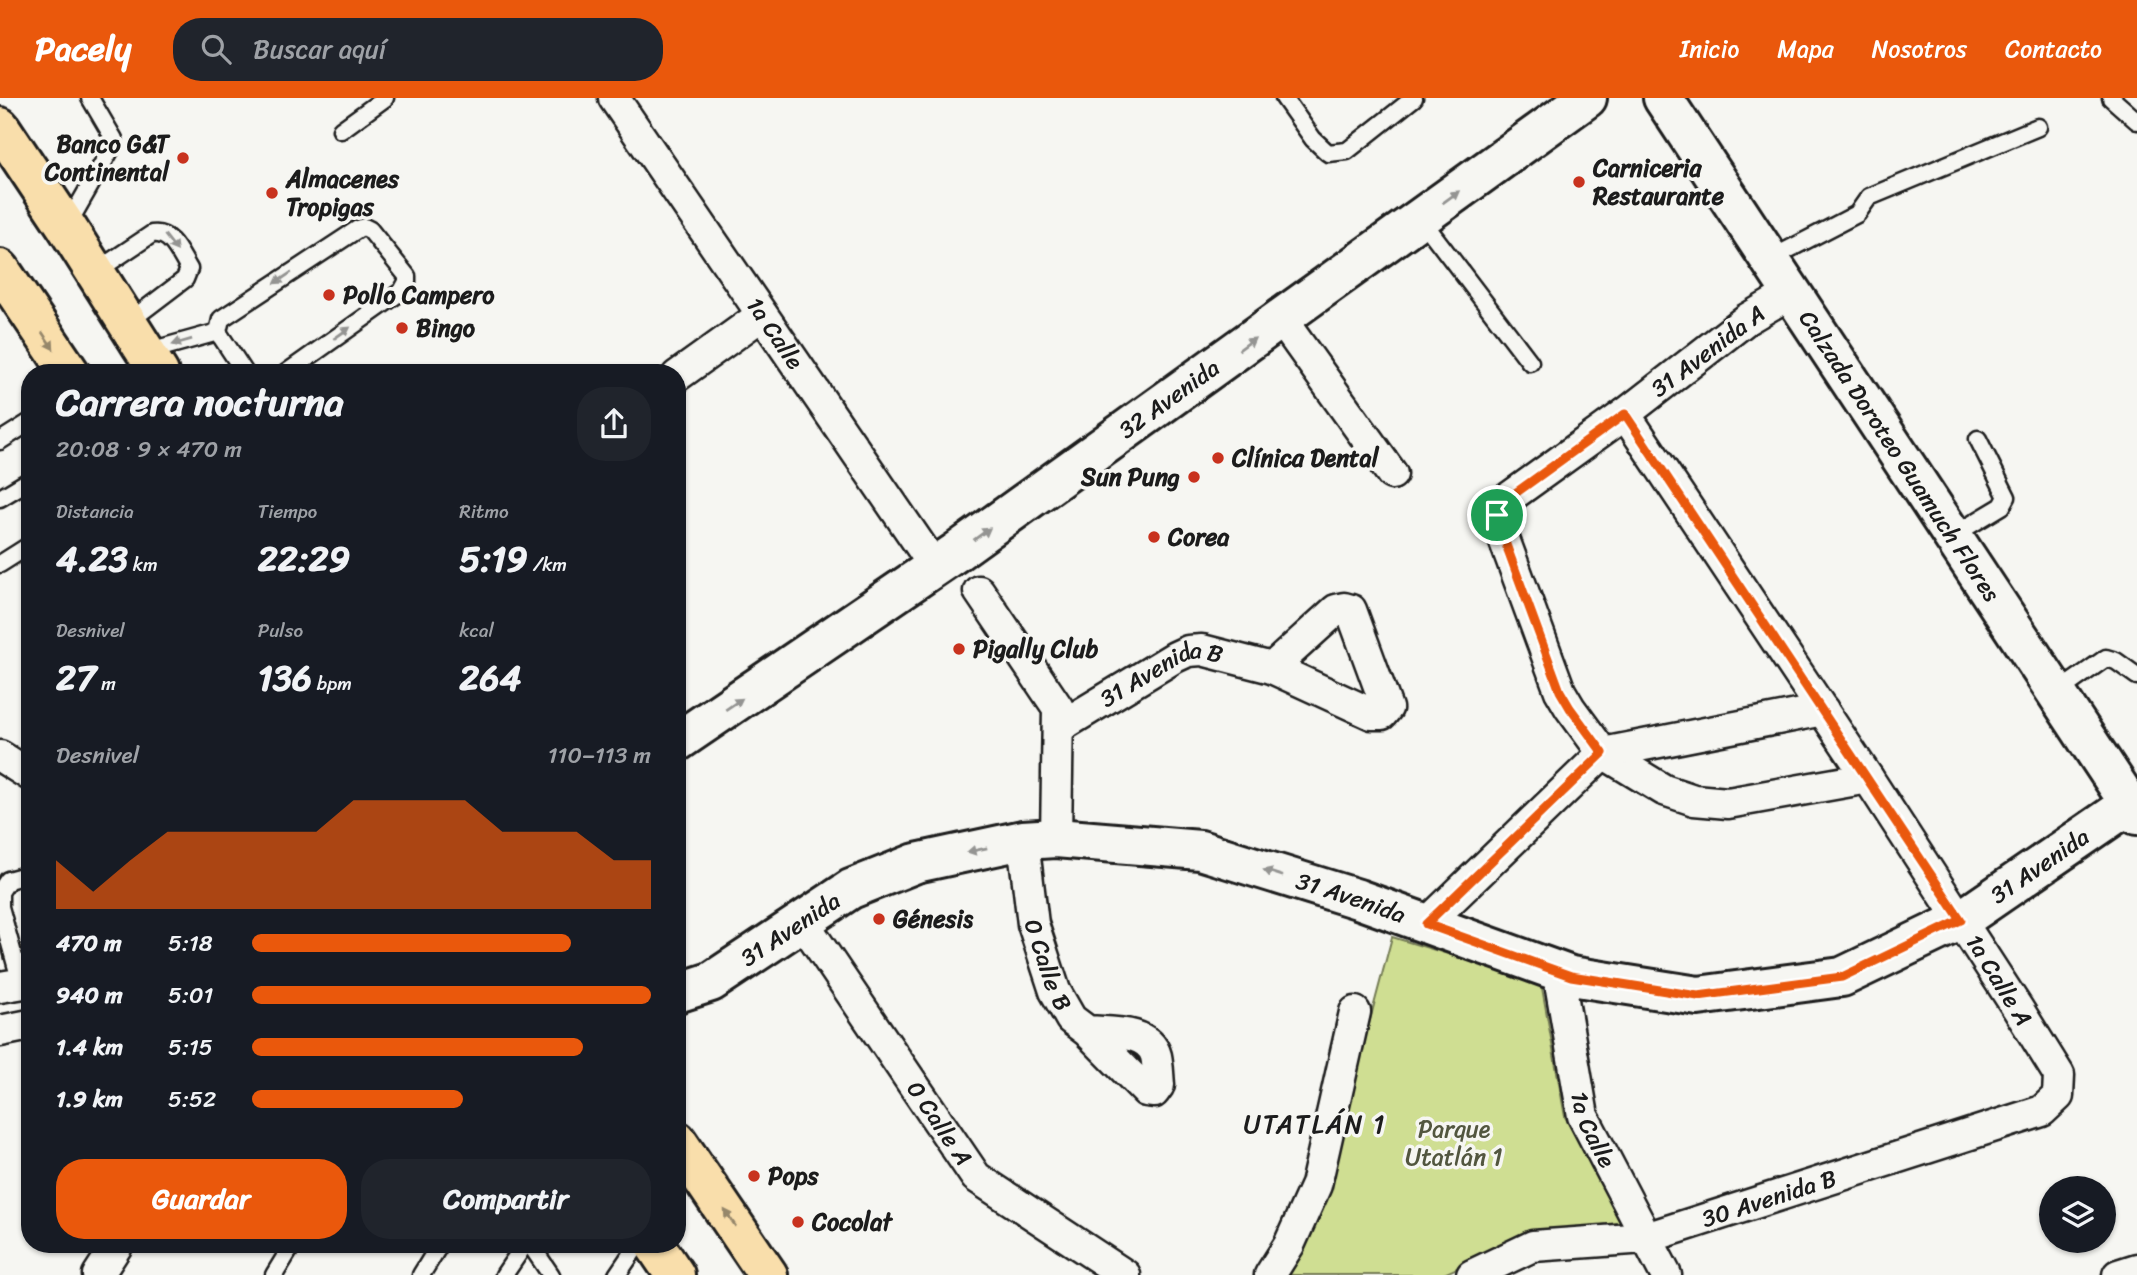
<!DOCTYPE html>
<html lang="es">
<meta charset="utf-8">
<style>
:root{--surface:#171b24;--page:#20242c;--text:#f1f3f6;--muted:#9ea1a6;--accent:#ea580c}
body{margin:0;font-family:Sriracha,sans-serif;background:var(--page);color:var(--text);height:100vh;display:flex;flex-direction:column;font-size:26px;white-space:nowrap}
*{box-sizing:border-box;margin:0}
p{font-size:23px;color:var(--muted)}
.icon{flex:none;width:38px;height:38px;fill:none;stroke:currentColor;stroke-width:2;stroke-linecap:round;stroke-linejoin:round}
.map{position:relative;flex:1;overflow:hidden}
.sheet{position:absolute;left:21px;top:266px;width:665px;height:889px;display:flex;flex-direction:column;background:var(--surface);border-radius:28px;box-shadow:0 2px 5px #0004}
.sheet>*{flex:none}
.buttons{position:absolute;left:2039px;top:1078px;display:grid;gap:14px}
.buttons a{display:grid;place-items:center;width:77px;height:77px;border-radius:50%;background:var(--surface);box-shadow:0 2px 5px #0004;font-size:35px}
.pin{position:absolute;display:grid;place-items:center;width:60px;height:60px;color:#fff;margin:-30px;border:4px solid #fff;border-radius:50%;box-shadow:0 2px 7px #0007}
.round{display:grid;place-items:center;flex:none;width:74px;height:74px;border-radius:28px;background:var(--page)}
.overview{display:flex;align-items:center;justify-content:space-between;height:119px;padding:0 35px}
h1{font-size:38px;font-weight:800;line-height:52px}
.figures{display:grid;grid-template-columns:repeat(3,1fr);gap:10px;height:119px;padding:7px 35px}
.figures div{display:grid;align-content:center}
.figures b{font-size:35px;font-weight:800}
.figures small{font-size:19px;font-weight:400}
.figures p{font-size:19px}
.chart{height:196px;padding:14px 35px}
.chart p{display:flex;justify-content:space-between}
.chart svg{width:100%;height:126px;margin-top:7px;fill:var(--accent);opacity:.7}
.cta{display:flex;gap:14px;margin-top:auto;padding:14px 35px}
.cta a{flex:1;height:80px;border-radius:28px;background:var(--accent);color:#fff;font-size:28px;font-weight:800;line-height:80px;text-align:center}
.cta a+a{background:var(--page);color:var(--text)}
ul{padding:0 35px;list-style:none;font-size:23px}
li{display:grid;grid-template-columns:112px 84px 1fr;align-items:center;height:52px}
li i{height:18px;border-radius:9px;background:var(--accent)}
header{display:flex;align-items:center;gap:42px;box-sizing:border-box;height:98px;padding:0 35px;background:var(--accent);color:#fff}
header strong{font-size:33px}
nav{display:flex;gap:38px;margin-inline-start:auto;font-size:24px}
.search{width:490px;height:63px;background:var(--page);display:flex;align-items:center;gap:18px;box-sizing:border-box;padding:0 24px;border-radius:28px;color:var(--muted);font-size:26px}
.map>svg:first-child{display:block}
</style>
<header>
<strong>Pacely</strong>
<div class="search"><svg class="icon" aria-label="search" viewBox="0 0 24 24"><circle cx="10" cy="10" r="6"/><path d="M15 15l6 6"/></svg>Buscar aquí</div>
<nav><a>Inicio</a><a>Mapa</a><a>Nosotros</a><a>Contacto</a></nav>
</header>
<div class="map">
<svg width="2137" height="1177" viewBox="0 0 2137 1177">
<rect width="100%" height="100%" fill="#f6f6f2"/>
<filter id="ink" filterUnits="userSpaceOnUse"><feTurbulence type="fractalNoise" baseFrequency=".0143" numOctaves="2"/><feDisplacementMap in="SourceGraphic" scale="14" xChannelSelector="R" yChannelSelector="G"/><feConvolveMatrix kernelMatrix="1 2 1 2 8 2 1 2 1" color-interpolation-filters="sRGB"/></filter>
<g filter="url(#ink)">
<path fill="#cfde92" stroke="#767d57" stroke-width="2" d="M1392,839l149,45 24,135 60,105 -94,12 -89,41h-188l86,-142z"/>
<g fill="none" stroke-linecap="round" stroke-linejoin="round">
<defs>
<g id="service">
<path d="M1284,0l29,41 15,14 19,-2 67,-53"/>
<path d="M2111,0l26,23"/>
<path d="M341,32l44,-32"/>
<path d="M1421,121l109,143"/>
<path d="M68,126l43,-75 3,-10 -24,-41"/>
<path d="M1770,161l87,-45 12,-17 169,-70"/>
<path d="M95,174l57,-38c20,-3 28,21 37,35l-4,10 -58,44"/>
<path d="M146,254l72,-20"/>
<path d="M245,275l-27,-41 3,-13 137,-90 6,-2 6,3 37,46v6l-5,9 -116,82"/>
<path d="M0,343l30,-19"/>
<path d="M0,400l30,-18"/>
<path d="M1952,438l50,-30 5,-9 -29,-58"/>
<path d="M0,466l30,-19"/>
<path d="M2055,596l51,-36 10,3 21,15"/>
<path d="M21,885l-21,-76v-15l8,-12 22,-6"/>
<path d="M530,1146l21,31"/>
<path d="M274,1177l19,-31"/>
<path d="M421,1177l19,-31"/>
<path d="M504,1177l21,-31"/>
<path d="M617,1177l21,-31"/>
</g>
<g id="minor">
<path id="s1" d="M614,0l321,469"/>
<path d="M1791,195l-44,26 -122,95 -122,88 -6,13 4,16 59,160 10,17 33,45 61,37 30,10 34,3 140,-25"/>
<path d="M1281,221l111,155"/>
<path d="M677,278l85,-61"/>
<path d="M979,493l79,117 -2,130"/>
<path id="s2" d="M1058,630l117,-71 13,-6 14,-1 70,18 100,46h10l5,-6 -36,-98 -7,-2 -8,2 -64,58"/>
<path d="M0,658l30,19"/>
<path id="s3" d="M1023,742l10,84 22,67 16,28 16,12 59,60 8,1 5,-7c-1,-10 -1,-20 -3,-29 -7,-27 -47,-23 -69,-25"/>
<path id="s4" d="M803,824l173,255 149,98"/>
<path d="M1426,826l177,-171 220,-43"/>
<path id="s5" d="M1558,873l25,145 83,159"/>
<path d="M0,889l30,-5"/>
<path d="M0,933l30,-6"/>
<path d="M98,1177l20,-31"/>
<path d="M1270,1177l19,-30 27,-60 39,-173"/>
<path id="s6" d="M1472,1177l61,-29 113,-8 396,-127 16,-15 1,-21 -41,-66 -150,-231 -243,-364"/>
<path d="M2118,1177l19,-6"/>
</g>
<g id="tertiary">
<path id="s7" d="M677,644l278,-189 632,-455"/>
<path id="s8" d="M677,895l34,-11 140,-93 65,-26 107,-23 33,-2 144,12 158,49 213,77 127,20 144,-19 119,-57 169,-116"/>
</g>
<g id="secondary">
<path id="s9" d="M1663,0l474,717"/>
</g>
<g id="trunk">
<path d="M0,29l66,99 93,147"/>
<path d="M0,171l70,104"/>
<path d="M677,1043l91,134"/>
<path d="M654,1146l21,31"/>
</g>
</defs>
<use href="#service" stroke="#1c1c1c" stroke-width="21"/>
<use href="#minor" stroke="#1c1c1c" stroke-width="35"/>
<use href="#tertiary" stroke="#1c1c1c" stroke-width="44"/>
<use href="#secondary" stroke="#1c1c1c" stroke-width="44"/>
<use href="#trunk" stroke="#1c1c1c" stroke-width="44"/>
<use href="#service" stroke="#f6f6f2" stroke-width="16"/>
<use href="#minor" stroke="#f6f6f2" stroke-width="30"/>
<use href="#tertiary" stroke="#f6f6f2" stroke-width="38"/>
<use href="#secondary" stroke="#f6f6f2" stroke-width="38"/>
<use href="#trunk" stroke="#f9deab" stroke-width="38"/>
</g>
<defs><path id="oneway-solid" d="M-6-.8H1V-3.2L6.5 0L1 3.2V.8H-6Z" transform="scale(1.75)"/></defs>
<g fill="#949492">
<use href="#oneway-solid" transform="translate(1451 99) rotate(-36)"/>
<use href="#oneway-solid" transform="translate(171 145) rotate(52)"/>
<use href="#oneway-solid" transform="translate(283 180) rotate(146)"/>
<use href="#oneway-solid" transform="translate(342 235) rotate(-35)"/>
<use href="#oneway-solid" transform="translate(182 244) rotate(164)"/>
<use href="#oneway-solid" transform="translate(1247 246) rotate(-36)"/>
<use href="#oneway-solid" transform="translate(982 436) rotate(-36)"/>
<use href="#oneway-solid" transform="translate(734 606) rotate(-34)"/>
<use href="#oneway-solid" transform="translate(977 752) rotate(168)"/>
<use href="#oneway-solid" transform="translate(1273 775) rotate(-162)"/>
</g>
<g fill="#96876b">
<use href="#oneway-solid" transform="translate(48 243) rotate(56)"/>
<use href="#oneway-solid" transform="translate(730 1120) rotate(-124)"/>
</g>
</g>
<g fill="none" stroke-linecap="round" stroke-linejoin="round" filter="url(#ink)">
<defs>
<path id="route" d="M1625,316l336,506 -119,57 -144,19 -127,-20 -145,-52 177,-171 -33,-45 -10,-17 -59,-160 -4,-16 6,-13z"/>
</defs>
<use href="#route" stroke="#fff" stroke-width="14"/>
<use href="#route" stroke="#ea580c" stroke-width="9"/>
</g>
<g fill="#c8321e" stroke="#f6f6f2" stroke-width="2.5">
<circle cx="183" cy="60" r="7"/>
<circle cx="1579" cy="84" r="7"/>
<circle cx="272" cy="95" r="7"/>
<circle cx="329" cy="197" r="7"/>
<circle cx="402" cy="230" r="7"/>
<circle cx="1218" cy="360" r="7"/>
<circle cx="1194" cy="379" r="7"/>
<circle cx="1154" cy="439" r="7"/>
<circle cx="959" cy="551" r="7"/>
<circle cx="879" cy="821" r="7"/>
<circle cx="754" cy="1078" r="7"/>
<circle cx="798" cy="1124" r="7"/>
</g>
<g text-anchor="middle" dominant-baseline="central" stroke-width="7" stroke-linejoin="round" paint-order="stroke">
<g font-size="24" font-weight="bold" fill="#1c1c1c" stroke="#f6f6f2" text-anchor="start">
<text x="169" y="46" text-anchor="end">Banco G&amp;T<tspan x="169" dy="28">Continental</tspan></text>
<text x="1593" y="70">Carniceria<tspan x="1593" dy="28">Restaurante</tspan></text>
<text x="286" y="81">Almacenes<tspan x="286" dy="28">Tropigas</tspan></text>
<text x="343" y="197">Pollo Campero</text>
<text x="416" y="230">Bingo</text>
<text x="1232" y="360">Clínica Dental</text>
<text x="1180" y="379" text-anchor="end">Sun Pung</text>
<text x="1168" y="439">Corea</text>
<text x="973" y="551">Pigally Club</text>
<text x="893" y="821">Génesis</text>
<text x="768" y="1078">Pops</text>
<text x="812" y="1124">Cocolat</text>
</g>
<g font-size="24" fill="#1c1c1c" stroke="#f6f6f2">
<text stroke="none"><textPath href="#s1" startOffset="285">1a Calle</textPath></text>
<text transform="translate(1708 253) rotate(-37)">31 Avenida A</text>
<text stroke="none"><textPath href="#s7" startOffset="600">32 Avenida</textPath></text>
<text stroke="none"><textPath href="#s9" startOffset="429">Calzada Doroteo Guamuch Flores</textPath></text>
<text stroke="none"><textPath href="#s2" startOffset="119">31 Avenida B</textPath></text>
<text stroke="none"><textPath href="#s8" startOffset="1454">31 Avenida</textPath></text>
<text stroke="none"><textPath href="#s8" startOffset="719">31 Avenida</textPath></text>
<text stroke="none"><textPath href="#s8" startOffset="131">31 Avenida</textPath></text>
<text stroke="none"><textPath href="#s3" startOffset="128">0 Calle B</textPath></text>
<text transform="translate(1999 882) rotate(58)">1a Calle A</text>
<text stroke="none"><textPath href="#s4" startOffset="243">0 Calle A</textPath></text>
<text stroke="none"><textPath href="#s5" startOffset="163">1a Calle</textPath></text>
<text stroke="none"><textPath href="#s6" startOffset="310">30 Avenida B</textPath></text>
</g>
<g font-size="24" fill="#52563f" stroke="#f6f6f2">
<text x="1454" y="1031">Parque<tspan x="1454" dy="28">Utatlán 1</tspan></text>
</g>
<g font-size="26" letter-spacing="2" fill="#1c1c1c" stroke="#f6f6f2">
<text x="1315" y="1026">UTATLÁN 1</text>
</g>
</g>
</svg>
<div class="buttons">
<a><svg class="icon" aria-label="layers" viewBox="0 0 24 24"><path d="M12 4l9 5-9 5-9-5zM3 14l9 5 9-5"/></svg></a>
</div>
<div class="pin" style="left:1497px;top:417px;background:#1e9e55"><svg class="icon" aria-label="arrive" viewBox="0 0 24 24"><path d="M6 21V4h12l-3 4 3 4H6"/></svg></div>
<section class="sheet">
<div class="overview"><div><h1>Carrera nocturna</h1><p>20:08 · 9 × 470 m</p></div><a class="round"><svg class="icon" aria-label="share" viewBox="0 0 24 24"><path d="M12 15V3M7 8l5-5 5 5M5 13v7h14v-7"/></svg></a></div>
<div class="figures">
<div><p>Distancia</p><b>4.23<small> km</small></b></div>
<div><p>Tiempo</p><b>22:29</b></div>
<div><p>Ritmo</p><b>5:19<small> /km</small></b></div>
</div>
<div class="figures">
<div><p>Desnivel</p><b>27<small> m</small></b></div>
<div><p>Pulso</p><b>136<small> bpm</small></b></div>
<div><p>kcal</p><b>264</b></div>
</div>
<div class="chart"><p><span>Desnivel</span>110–113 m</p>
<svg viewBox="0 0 160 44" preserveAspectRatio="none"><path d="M0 44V27L10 38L20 27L30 17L40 17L50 17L60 17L70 17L80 6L90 6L100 6L110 6L120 17L130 17L140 17L150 27L160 27V44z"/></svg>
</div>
<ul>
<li><b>470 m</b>5:18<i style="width:80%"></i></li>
<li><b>940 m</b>5:01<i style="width:100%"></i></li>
<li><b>1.4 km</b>5:15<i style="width:83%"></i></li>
<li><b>1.9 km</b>5:52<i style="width:53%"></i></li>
</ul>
<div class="cta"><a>Guardar</a><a>Compartir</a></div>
</section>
</div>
